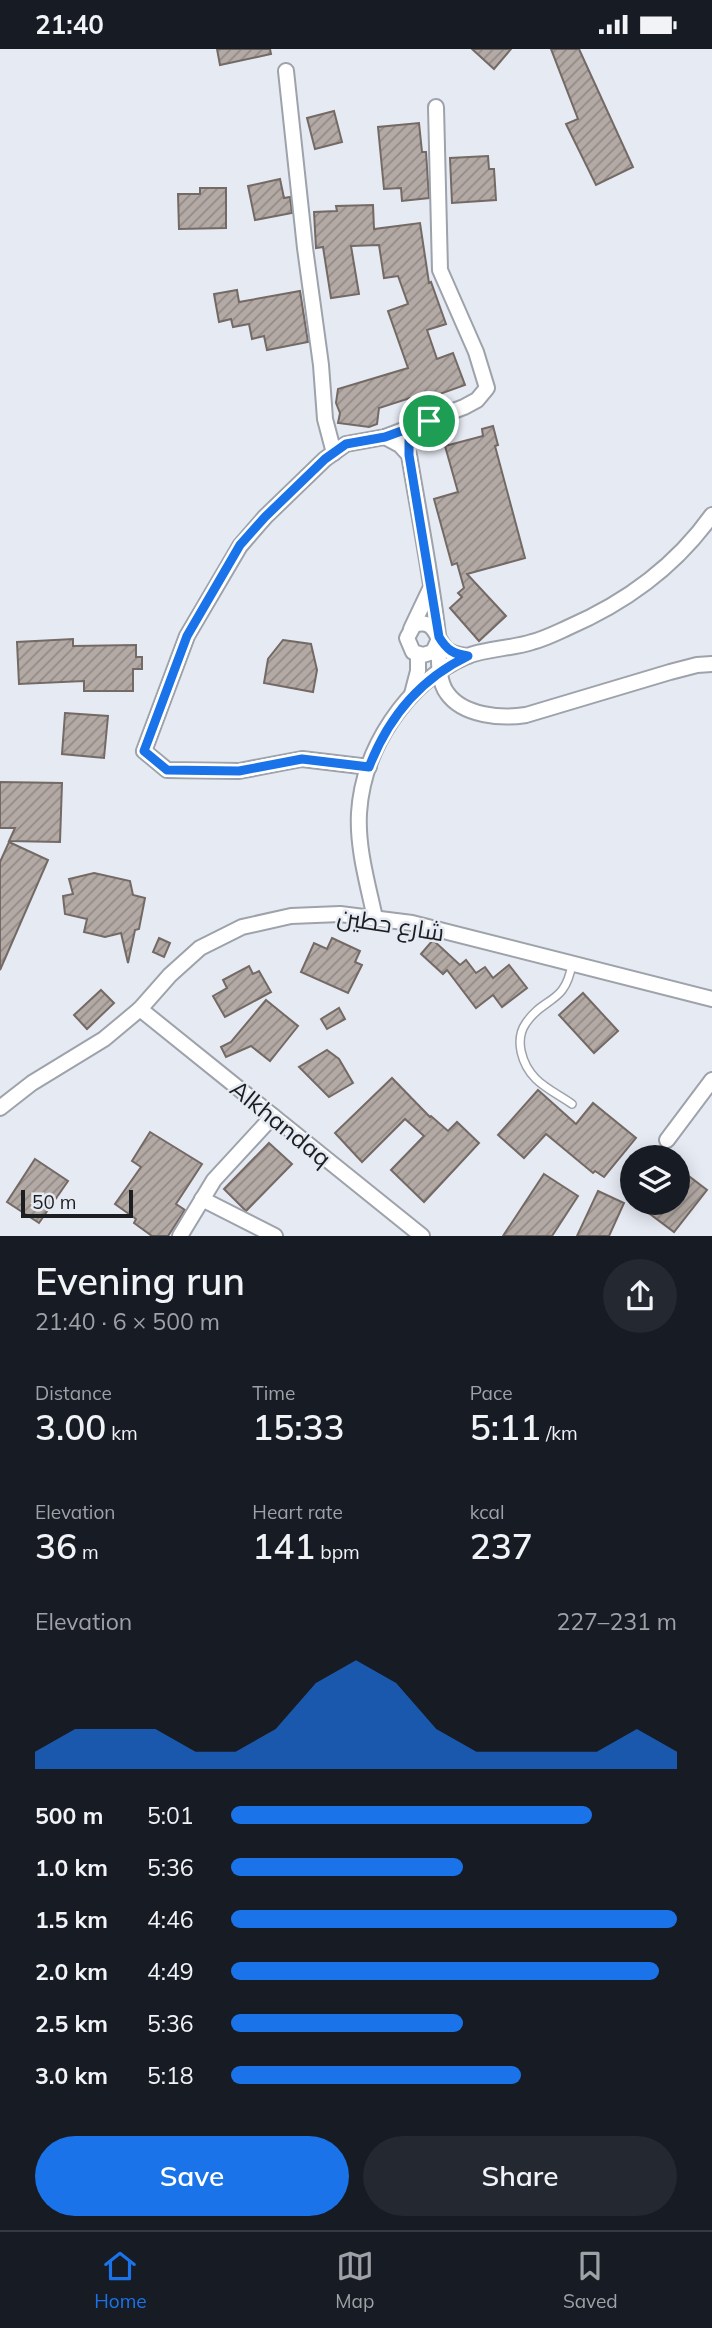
<!DOCTYPE html>
<meta charset="utf-8">
<style>
:root{--surface:#171b24;--page:#242831;--text:#f1f3f6;--muted:#9ea1a6;--line:#363941;--accent:#1a73e8}
body{margin:0;font-family:Mulish,Cairo,sans-serif;background:var(--page);color:var(--text);height:100vh;display:flex;flex-direction:column;font-size:26px;white-space:nowrap}
*{box-sizing:border-box;margin:0}
p{font-size:23px;color:var(--muted)}
.icon{flex:none;width:38px;height:38px;fill:none;stroke:currentColor;stroke-width:2;stroke-linecap:round;stroke-linejoin:round}
.map{position:relative;height:1187px;overflow:hidden}
.drawer{display:flex;flex-direction:column;background:var(--surface);flex:1}
.drawer>*{flex:none}
.tools{position:absolute;left:620px;top:1096px;display:grid;gap:14px}
.tools a{display:grid;place-items:center;width:70px;height:70px;border-radius:50%;background:var(--surface);box-shadow:0 4px 18px #0003;font-size:35px}
.scale{position:absolute;left:21px;bottom:18px;width:112px;box-sizing:border-box;padding-left:7px;border:4px solid #1c1e21;border-top:0;font-size:19px;line-height:24px;white-space:nowrap;color:#1c1e21;-webkit-text-stroke:5px #e6eaf3;paint-order:stroke}
.pin{position:absolute;display:grid;place-items:center;width:60px;height:60px;color:#fff;margin:-30px;border:4px solid #fff;border-radius:50%;box-shadow:0 2px 7px #0007}
.round{display:grid;place-items:center;flex:none;width:74px;height:74px;border-radius:37px;background:var(--page)}
.summary{display:flex;align-items:center;justify-content:space-between;height:119px;padding:0 35px}
h1{font-size:38px;font-weight:600;line-height:52px}
.figures{display:grid;grid-template-columns:repeat(3,1fr);gap:10px;height:119px;padding:7px 35px}
.figures div{display:grid;align-content:center}
.figures b{font-size:35px;font-weight:600}
.figures small{font-size:19px;font-weight:400}
.figures p{font-size:19px}
.chart{height:196px;padding:14px 35px}
.chart p{display:flex;justify-content:space-between}
.chart svg{width:100%;height:126px;margin-top:7px;fill:var(--accent);opacity:.7}
.cta{display:flex;gap:14px;margin-top:auto;padding:14px 35px}
.cta a{flex:1;height:80px;border-radius:42px;background:var(--accent);color:#fff;font-size:28px;font-weight:600;line-height:80px;text-align:center}
.cta a+a{background:var(--page);color:var(--text)}
ul{padding:0 35px;list-style:none;font-size:23px}
li{display:grid;grid-template-columns:112px 84px 1fr;align-items:center;height:52px}
li i{height:18px;border-radius:9px;background:var(--accent)}
.status{display:flex;justify-content:space-between;align-items:center;height:49px;padding:0 35px;background:var(--surface);direction:ltr}
.status svg{height:19px;fill:currentColor}
.tab-bar{display:flex;justify-content:space-around;align-items:center;height:98px;border-top:2px solid var(--line);background:var(--surface);font-size:19px;color:var(--muted)}
.tab-bar a{display:grid;justify-items:center;gap:4px}
.tab-bar .active{color:var(--accent)}
.map>svg:first-child{display:block}
</style>
<div class="status"><b>21:40</b><svg viewBox="0 0 49 12"><path d="M0 12V9h3v3zM5 12V6h3v6zM10 12V3h3v9zM15 12V0h3v12zM26 1h20v11H26zM47 4h2v5h-2z"/></svg></div>
<div class="map">
<svg width="712" height="1187" viewBox="0 0 712 1187">
<defs>
<pattern id="building-hatch" width="6" height="6" patternUnits="userSpaceOnUse" patternTransform="scale(1.75)"><rect width="6" height="6" fill="#b4aaa5"/><path d="M-1 1l2-2M0 6l6-6M5 7l2-2" fill="none" stroke="#928a86"/></pattern>
</defs>
<rect width="100%" height="100%" fill="#e6eaf3"/>
<g fill="url(#building-hatch)" stroke="#736965" stroke-width="2">
<path d="M217,0h53l1,5 -51,11z"/>
<path d="M472,0h39l-17,20z"/>
<path d="M551,0h28l54,118 -37,18 -30,-61 12,-5z"/>
<path d="M334,62l8,31 -27,7 -8,-31z"/>
<path d="M419,74l3,29h4l3,46 -27,3 -1,-13 -17,1 -6,-62z"/>
<path d="M488,107l1,13h5l2,31 -44,3 -2,-45z"/>
<path d="M280,130l4,19 6,-1 2,16 -37,7 -7,-34z"/>
<path d="M200,139h26v40l-47,1 -1,-35h22z"/>
<path d="M373,156l1,24 46,-6 9,60 2,-1 15,42 -19,6 10,29 16,-6 12,32 -53,19 -2,-6 -31,10 -2,16 -8,3 -31,-4 2,-10 -4,-10 2,-14 70,-21 -20,-57 20,-7 -10,-28 -14,2 -5,-33 -28,1 8,48 -28,4 -8,-51 -7,1 -2,-36 23,-1 -1,-5z"/>
<path d="M237,241l2,12 61,-11 8,51 -41,8 -3,-14 -12,3 -3,-15 -16,3 -2,-8 -12,3 -5,-28z"/>
<path d="M493,377l5,19 -3,1 30,112 -58,16 39,42 -27,25 -29,-33 12,-11 -4,-4 6,-5 -7,-25 -5,2 -18,-66 24,-7 -13,-46 38,-10 -1,-7z"/>
<path d="M73,590v7l63,-1v12h6v12h-9v22h-49v-10l-65,3 -2,-42z"/>
<path d="M283,591l28,4 6,26 -4,22 -49,-9 4,-24z"/>
<path d="M65,664l43,3 -4,42 -42,-4z"/>
<path d="M0,733l62,1 -2,59 -51,-1 6,-13h-15z"/>
<path d="M9,793l39,18 -48,110v-108z"/>
<path d="M94,824l36,8 3,14 12,3 -6,31 -4,1 -7,33 -7,-30 -16,4 -21,-5 3,-13 -22,-5 -2,-18 10,-2 -4,-15z"/>
<path d="M159,889l11,5 -6,14 -11,-5z"/>
<path d="M332,889l28,13 -5,11 7,3 -14,28 -47,-21 13,-29 13,6z"/>
<path d="M433,891l27,25 6,-5 10,13 9,-6 8,11 16,-13 18,23 -25,19 -9,-12 -17,13 -29,-38 -4,4 -22,-20z"/>
<path d="M249,917l4,8 6,-3 12,21 -46,25 -12,-21 14,-8 -4,-8z"/>
<path d="M101,941l13,13 -27,26 -13,-14z"/>
<path d="M583,944l35,38 -24,22 -35,-38z"/>
<path d="M266,951l32,26 -28,35 -19,-15 -25,11 -5,-10 10,-5z"/>
<path d="M339,959l6,11 -18,10 -6,-10z"/>
<path d="M327,1001l12,9 14,24 -24,14 -30,-30z"/>
<path d="M392,1029l38,39 1,-1 17,15 9,-9 22,21 -55,59 -33,-32 33,-34 -19,-17 -43,43 -27,-29z"/>
<path d="M538,1041l38,34 17,-21 43,35 -32,39 -9,-6 -2,2 -47,-39 -22,24 -26,-23z"/>
<path d="M150,1083l52,32 -26,40 9,6 -17,26h-16l-18,-13 2,-4 -21,-15 26,-37 -9,-6z"/>
<path d="M269,1094l23,21 -46,47 -22,-22z"/>
<path d="M35,1110l33,22 -29,42 -32,-21z"/>
<path d="M677,1118l30,23 -33,42 -40,-30h43z"/>
<path d="M544,1125l34,22 -26,40h-49z"/>
<path d="M598,1142l26,12 -15,33h-32z"/>
</g>
<g fill="none" stroke-linecap="round" stroke-linejoin="round">
<defs>
<path id="lane" d="M572,915c-7,41 -28,32 -46,59 -12,17 -4,42 10,56 10,10 25,17 36,25"/>
<g id="street">
<path d="M286,22l19,177 16,117 4,54 9,34"/>
<path d="M385,388l15,8 9,10c10,60 22,120 29,180 2,18 -2,43 9,58 16,23 55,26 79,22l144,-43 27,-7 15,-1"/>
<path d="M411,580l20,-42"/>
<path d="M439,590l-6,13 -10,3 -10,-3 -6,-14 7,-13c22,-7 21,13 32,24 7,6 14,6 22,7"/>
<path d="M412,645l6,-23v-17"/>
<path d="M369,718l-67,-8 -63,12 -72,-1 -23,-19 43,-115 53,-90 25,-29 60,-58 21,-15 39,-7 79,-30 13,-7 10,-12 -11,-36 -36,-82 -4,-163"/>
<path d="M375,869c-7,-33 -18,-70 -16,-105 4,-64 47,-130 106,-156 21,-9 46,-8 67,-15 12,-3 24,-9 35,-14 58,-25 108,-61 145,-113"/>
<path d="M140,960l282,227"/>
<path d="M0,1059l32,-25 72,-44 36,-30 30,-34 30,-27 42,-21 49,-11 49,-2 72,9 300,76"/>
<path d="M667,1091l45,-60"/>
<path d="M202,1150l73,37"/>
<path d="M180,1187l34,-56 59,-64"/>
</g>
</defs>
<use href="#lane" stroke="#9ea2ab" stroke-width="10"/>
<use href="#street" stroke="#9ea2ab" stroke-width="18"/>
<use href="#lane" stroke="#fff" stroke-width="7"/>
<use href="#street" stroke="#fff" stroke-width="14"/>
</g>
<g fill="none" stroke-linecap="round" stroke-linejoin="round">
<defs>
<path id="route" d="M429,372l-20,19v15l30,182c8,13 14,17 29,19 -48,23 -80,62 -99,111l-67,-8 -63,12 -72,-1 -23,-19 43,-115 53,-91 25,-28 60,-58 21,-15 39,-7z"/>
</defs>
<use href="#route" stroke="#fff" stroke-width="14"/>
<use href="#route" stroke="#1a73e8" stroke-width="9"/>
</g>
<g text-anchor="middle" dominant-baseline="central" stroke-width="5" stroke-linejoin="round" paint-order="stroke">
<g font-size="24" fill="#1c1e21" stroke="#e6eaf3">
<text transform="translate(391 875) rotate(9)">شارع حطين</text>
<text transform="translate(281 1074) rotate(39)">Alkhandaq</text>
</g>
</g>
</svg>
<div class="tools">
<a><svg class="icon" aria-label="layers" viewBox="0 0 24 24"><path d="M12 4l9 5-9 5-9-5zM3 14l9 5 9-5"/></svg></a>
</div>
<div class="scale">50 m</div>
<div class="pin" style="left:429px;top:372px;background:#1e9e55"><svg class="icon" aria-label="arrive" viewBox="0 0 24 24"><path d="M6 21V4h12l-3 4 3 4H6"/></svg></div>
</div>
<section class="drawer">
<div class="summary"><div><h1>Evening run</h1><p>21:40 · 6 × 500 m</p></div><a class="round"><svg class="icon" aria-label="share" viewBox="0 0 24 24"><path d="M12 15V3M7 8l5-5 5 5M5 13v7h14v-7"/></svg></a></div>
<div class="figures">
<div><p>Distance</p><b>3.00<small> km</small></b></div>
<div><p>Time</p><b>15:33</b></div>
<div><p>Pace</p><b>5:11<small> /km</small></b></div>
</div>
<div class="figures">
<div><p>Elevation</p><b>36<small> m</small></b></div>
<div><p>Heart rate</p><b>141<small> bpm</small></b></div>
<div><p>kcal</p><b>237</b></div>
</div>
<div class="chart"><p><span>Elevation</span>227–231 m</p>
<svg viewBox="0 0 160 44" preserveAspectRatio="none"><path d="M0 44V38L10 30L20 30L30 30L40 38L50 38L60 30L70 14L80 6L90 14L100 30L110 38L120 38L130 38L140 38L150 30L160 38V44z"/></svg>
</div>
<ul>
<li><b>500 m</b>5:01<i style="width:81%"></i></li>
<li><b>1.0 km</b>5:36<i style="width:52%"></i></li>
<li><b>1.5 km</b>4:46<i style="width:100%"></i></li>
<li><b>2.0 km</b>4:49<i style="width:96%"></i></li>
<li><b>2.5 km</b>5:36<i style="width:52%"></i></li>
<li><b>3.0 km</b>5:18<i style="width:65%"></i></li>
</ul>
<div class="cta"><a>Save</a><a>Share</a></div>
</section>
<nav class="tab-bar">
<a class="active"><svg class="icon" aria-label="home" viewBox="0 0 24 24"><path d="M3 11l9-7 9 7M6 9v11h12V9"/></svg>Home</a>
<a><svg class="icon" aria-label="map" viewBox="0 0 24 24"><path d="M3 6l6-2 6 2 6-2v14l-6 2-6-2-6 2zM9 4v14M15 6v14"/></svg>Map</a>
<a><svg class="icon" aria-label="saved" viewBox="0 0 24 24"><path d="M7 4h10v16l-5-4-5 4z"/></svg>Saved</a>
</nav>
